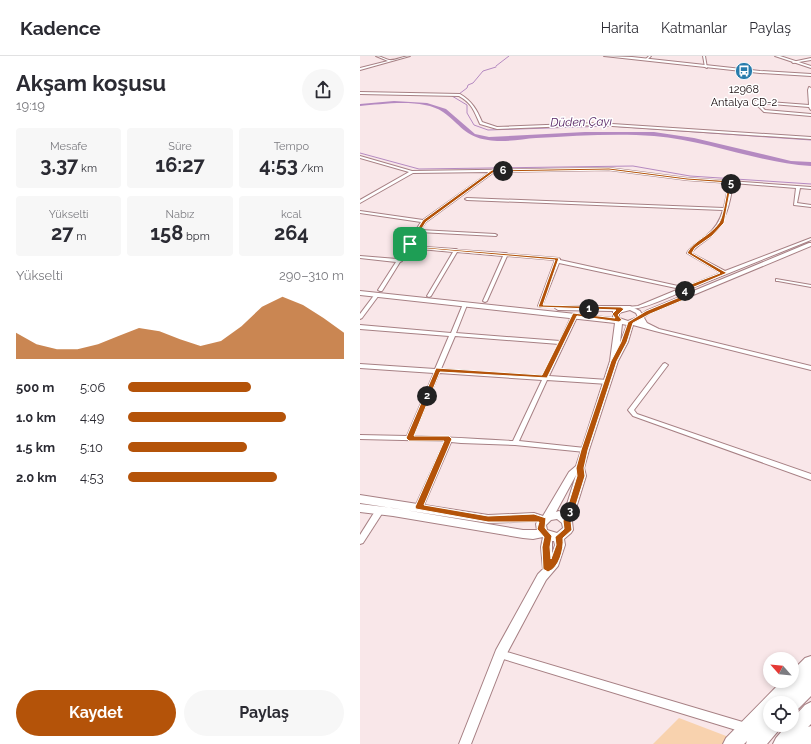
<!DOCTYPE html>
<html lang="tr">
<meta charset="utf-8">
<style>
:root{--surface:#fff;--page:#f7f7f7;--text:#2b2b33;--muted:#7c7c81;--line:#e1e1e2;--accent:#b45309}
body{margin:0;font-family:Raleway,sans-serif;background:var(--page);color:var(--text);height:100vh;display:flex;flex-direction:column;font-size:15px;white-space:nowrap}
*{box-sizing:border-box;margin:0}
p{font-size:13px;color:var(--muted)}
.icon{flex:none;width:22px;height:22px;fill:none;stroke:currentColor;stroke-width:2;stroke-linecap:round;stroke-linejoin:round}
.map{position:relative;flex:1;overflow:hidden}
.side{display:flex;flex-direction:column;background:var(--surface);width:360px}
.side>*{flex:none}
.needle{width:26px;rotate:297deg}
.tools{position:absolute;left:403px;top:596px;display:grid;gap:8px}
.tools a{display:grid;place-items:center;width:36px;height:36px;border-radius:50%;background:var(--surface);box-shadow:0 2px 6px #0003;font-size:20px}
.pin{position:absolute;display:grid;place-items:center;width:34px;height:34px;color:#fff;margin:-17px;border-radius:8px;box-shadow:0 2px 6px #0006}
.km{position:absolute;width:20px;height:20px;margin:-10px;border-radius:50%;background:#222;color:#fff;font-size:11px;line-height:20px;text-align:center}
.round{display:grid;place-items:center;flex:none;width:42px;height:42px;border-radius:21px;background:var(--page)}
.headline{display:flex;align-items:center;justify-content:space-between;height:68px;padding:0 16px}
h1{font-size:22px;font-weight:700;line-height:30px}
.stats{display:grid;grid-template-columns:repeat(3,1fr);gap:6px;height:68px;padding:4px 16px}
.stats div{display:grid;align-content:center;border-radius:4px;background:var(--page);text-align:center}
.stats b{font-size:20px;font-weight:700}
.stats small{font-size:11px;font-weight:400}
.stats p{font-size:11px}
.chart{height:112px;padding:8px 16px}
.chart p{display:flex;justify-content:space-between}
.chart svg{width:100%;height:72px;margin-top:4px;fill:var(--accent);opacity:.7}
.primary-button{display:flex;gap:8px;margin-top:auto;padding:8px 16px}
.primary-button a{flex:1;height:46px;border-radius:24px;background:var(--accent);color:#fff;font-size:16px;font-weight:700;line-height:46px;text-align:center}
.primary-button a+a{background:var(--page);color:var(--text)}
ul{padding:0 16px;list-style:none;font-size:13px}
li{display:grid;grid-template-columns:64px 48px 1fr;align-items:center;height:30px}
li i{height:10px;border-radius:5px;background:var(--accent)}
header{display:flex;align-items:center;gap:24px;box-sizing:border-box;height:56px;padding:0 20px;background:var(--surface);border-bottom:1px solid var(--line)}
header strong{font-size:19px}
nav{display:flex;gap:22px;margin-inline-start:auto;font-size:14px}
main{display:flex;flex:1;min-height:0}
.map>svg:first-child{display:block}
</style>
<header>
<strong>Kadence</strong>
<nav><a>Harita</a><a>Katmanlar</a><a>Paylaş</a></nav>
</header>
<main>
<section class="side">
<div class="headline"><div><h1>Akşam koşusu</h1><p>19:19</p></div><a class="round"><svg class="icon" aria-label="share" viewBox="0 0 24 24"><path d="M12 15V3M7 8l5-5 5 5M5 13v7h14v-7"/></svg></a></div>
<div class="stats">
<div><p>Mesafe</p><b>3.37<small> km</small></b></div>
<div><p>Süre</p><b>16:27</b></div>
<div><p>Tempo</p><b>4:53<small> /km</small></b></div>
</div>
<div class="stats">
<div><p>Yükselti</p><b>27<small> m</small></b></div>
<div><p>Nabız</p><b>158<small> bpm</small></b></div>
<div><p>kcal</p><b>264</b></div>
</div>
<div class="chart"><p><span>Yükselti</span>290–310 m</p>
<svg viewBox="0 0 160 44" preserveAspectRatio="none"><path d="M0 44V28L10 35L20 38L30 38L40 35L50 30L60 25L70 27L80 32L90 36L100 33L110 24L120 12L130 6L140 11L150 19L160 28V44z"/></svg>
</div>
<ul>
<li><b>500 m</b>5:06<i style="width:57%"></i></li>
<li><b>1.0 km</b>4:49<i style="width:73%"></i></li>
<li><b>1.5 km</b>5:10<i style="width:55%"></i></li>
<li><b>2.0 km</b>4:53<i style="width:69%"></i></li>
</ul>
<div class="primary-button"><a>Kaydet</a><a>Paylaş</a></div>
</section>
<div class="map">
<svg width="451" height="688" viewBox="0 0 451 688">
<rect width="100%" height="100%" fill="#f9e7e9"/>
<path fill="#f8d2ae" d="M319,662l55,21 -5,5h-76z"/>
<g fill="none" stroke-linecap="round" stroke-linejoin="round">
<g stroke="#b58ac1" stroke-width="1">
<path d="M136,10l13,-10"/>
<path d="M99,38l8,-6 1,-3 5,-2 10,-12 13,-4"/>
<path d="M92,40l15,9v8l7,12 14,5 122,-4 201,14"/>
<path d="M0,97l59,16 214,-3 57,10 121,8"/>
</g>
<path fill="#b58ac1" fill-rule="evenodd" d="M34,45l33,2 19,6 29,25 14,3 96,-5h69l40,6 97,23 20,1v4c-53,-3 -104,-26 -157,-30 -39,-3 -79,0 -118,2 -15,1 -33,5 -48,2 -23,-3 -28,-16 -45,-28 -20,-14 -60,-8 -83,-6v-2z"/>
<defs>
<g id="street">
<path d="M16,0c5,0 9,3 13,4 7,1 14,-4 21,-4l-50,14v-2l28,-7z"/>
<path d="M289,0h2l-3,3h-2z"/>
<path d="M343,0h2l2,12 -2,-1z"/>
<path d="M451,2v2l-18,3 -1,-1z"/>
<path d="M449,31l2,1v22l-1,-1 -1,-2 -51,-4 7,7 46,4v2l-47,-4 -10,-10 1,-1 54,4 -1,-15z"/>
<path d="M0,36l100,2c12,7 17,16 22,28l15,5 100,-4 214,14v2l-214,-14 -100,4 -17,-5c-6,-13 -8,-21 -21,-28l-99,-2z"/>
<path d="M0,100l52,15 197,-3 78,10 124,9v2l-11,-1 -3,15 14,2v2l-17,-2 2,-17 -63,-5c-3,20 -7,40 -23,54 -6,5 -14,9 -19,16l34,18 86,-33v2l-124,50 4,2 118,-49h2v3l-161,67 -10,7 -3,-2 1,-1 8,-6 41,-17 -4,-3c-11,5 -47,22 -57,17l1,-1 11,-1 41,-17 -3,-1 -117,-25 -17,43 -2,1 -2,-1 17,-46 -48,-4 -20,45 -2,1 -2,-1 20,-45 -46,-4 -26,44 -2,1 -2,-1 26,-44 -44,-4 -8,12 1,1 -2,1 -18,29h-2l-2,-1 18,-28 -36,-4v-2l37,3 24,-37 -61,-9v-2l63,9 67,-48 -77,1 -53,30v-3l49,-28 -49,-14zM249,114l78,10 42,3 -5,25 -257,-10 -2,1 2,1 256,10c-3,11 -8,19 -17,26 -7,6 -14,9 -19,17l34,20 -38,15 -5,-2 -118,-26v-1l-2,-1 -50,-4 -2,-1h-2l-46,-3 -2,-1h-2l-44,-3 9,-14 77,4 1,-1 -2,-1 -75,-4 6,-8 68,-50z"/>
<path d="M416,223l35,6v2l-33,-6h-2z"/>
<path d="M15,238h4v1l-17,23 -2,1v-5z"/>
<path d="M103,248h4v1l-11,28 104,8 12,-26 1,-1h4l1,1 -29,61 59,4 3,2 -3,2 -61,-4 -28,61 66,7h2l1,2 -1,2h-2l-70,-7 -54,-2 -10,-1 -28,65 -1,2 -3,1 -3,-1 -1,-2 30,-66 -85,-2v-4l47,1 27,-63 -74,-5v-4l75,5 14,-33 -89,-7v-4l91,8zM95,280l104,8 -15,32 -103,-7zM79,317l103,7 -29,61c-34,-2 -67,-4 -100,-5z"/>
<path d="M305,307l3,2 -34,45 3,4 174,60v6l-178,-64 -5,-6 35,-46z"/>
<path d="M20,451l3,1 1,2 -1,2 -20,31 -3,1v-9l17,-27z"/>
<path d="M140,594l246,73 3,2 2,3 -2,3 -3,2 -246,-75 -3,-1 -1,-3 1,-3z"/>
</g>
<g id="secondary">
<path d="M244,0l28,1 128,14 51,3v2l-51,-3z"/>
<path d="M415,0h5l31,10v2z"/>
<path d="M0,235l253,27v-7l-55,-1 -3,-2 3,-2h72l10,5 7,12 12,6 152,37v4l-156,-39 -22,-6 -5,17 -10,19 -29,89 -5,18 2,8 -14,45 1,9 -2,3 -7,6 1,6 -7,21 -12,14 -41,77 -34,87h-12l37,-94 42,-76 5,-5 -2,-22 2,-10 -10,2 -10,-1 -130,-22 -33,-4v-8l33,4 130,22h14l-1,-6 1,-2 -3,-1 -46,2 -128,-20v-8l128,20 46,-2 9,3 26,-44 7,-6 34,-105 5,-38 -255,-28zM270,254l6,3 2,4 -10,4 -9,-3v-5zM262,268l5,1 -7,18zM216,419l-12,39 -5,-3 -3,1zM197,463l5,4 1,5 -6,5 -10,-3 -1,-5 5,-5zM192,485h2l1,4 -3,9z"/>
</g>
<g id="highway">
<path d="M451,600v40l-13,13 -6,3v-9h-22v22h11l-3,6 -11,13h-21l1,-3 -3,3h-21l3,-6 56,-57h10v-10l13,-13z"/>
<path d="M451,646v22l-3,3 3,-1v18h-38l3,-6 11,-13h5v-6l13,-14z"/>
</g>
</defs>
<use href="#street" stroke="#a78084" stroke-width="2"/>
<use href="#secondary" stroke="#a78084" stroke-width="2"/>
<use href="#highway" stroke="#a78084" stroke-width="2"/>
<use href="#street" fill="#fff" fill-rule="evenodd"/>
<use href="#secondary" fill="#fff" fill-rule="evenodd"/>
<use href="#highway" fill="#fff" fill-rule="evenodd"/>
</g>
<path fill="#b45309" stroke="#fff" fill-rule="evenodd" d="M249,112l78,10 45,3 -8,42 -12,13 -17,12 -3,5 35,20 -40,17 6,3v3l-43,18 -17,9 -6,19 -10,19 -29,89 -4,18 1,8 -14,45 1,9 -9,8c1,12 -4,30 -15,34l-5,-3 -1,-22 2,-10 -7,-8 2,-7h-51l-72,-13 -1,-2 29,-66h-35l-3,-3 30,-70 106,7 31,-62 42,5 -3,-4 4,-4 -78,-3 17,-47 -149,-13 17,-27 69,-50zM249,114l78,10 42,3c-3,10 -5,32 -10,40 -9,13 -25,17 -32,30l33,20 -39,15v3l6,3 -41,17 -18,11 -7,20 -10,19 -30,89 -5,18 1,8 -14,45 1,8 -9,8 1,8 -5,14 -1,-12 2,-11 -7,-8 1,-10 -12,-4 -46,2 -64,-11 28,-66 -3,-3h-35l26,-64 107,6 30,-62 42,6 3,-2 -4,-5 6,-6 -3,-2 -78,-2 16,-47 -148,-12 15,-24 68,-50z"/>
<defs>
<symbol id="bus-disc" viewBox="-11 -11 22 22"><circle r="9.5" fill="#287cac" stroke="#fff"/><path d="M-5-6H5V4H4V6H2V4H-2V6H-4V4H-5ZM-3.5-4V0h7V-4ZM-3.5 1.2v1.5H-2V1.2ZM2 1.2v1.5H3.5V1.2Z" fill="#fff"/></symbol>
</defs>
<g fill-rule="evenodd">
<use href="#bus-disc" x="374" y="5" width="20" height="20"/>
</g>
<g text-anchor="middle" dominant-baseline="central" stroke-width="3" stroke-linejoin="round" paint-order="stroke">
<g font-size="11" fill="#1c0e10" stroke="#fff">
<text x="384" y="33">12968<tspan x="384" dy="13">Antalya CD-2</tspan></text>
</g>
<g font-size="12" font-style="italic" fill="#511c5f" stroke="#fff">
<text transform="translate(221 66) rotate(-1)">Düden Çayı</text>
</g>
</g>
</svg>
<div class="tools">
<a><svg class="needle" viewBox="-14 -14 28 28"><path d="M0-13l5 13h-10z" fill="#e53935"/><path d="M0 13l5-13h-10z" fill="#7c7c81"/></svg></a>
<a><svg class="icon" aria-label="locate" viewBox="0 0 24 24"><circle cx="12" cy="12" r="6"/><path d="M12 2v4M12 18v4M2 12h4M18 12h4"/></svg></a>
</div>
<div class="pin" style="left:50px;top:188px;background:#1e9e55"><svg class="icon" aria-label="arrive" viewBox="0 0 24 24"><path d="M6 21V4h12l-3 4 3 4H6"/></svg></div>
<b class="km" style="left:229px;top:253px">1</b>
<b class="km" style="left:67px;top:340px">2</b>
<b class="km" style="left:210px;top:456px">3</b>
<b class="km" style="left:325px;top:235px">4</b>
<b class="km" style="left:371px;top:128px">5</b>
<b class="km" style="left:143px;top:115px">6</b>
</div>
</main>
